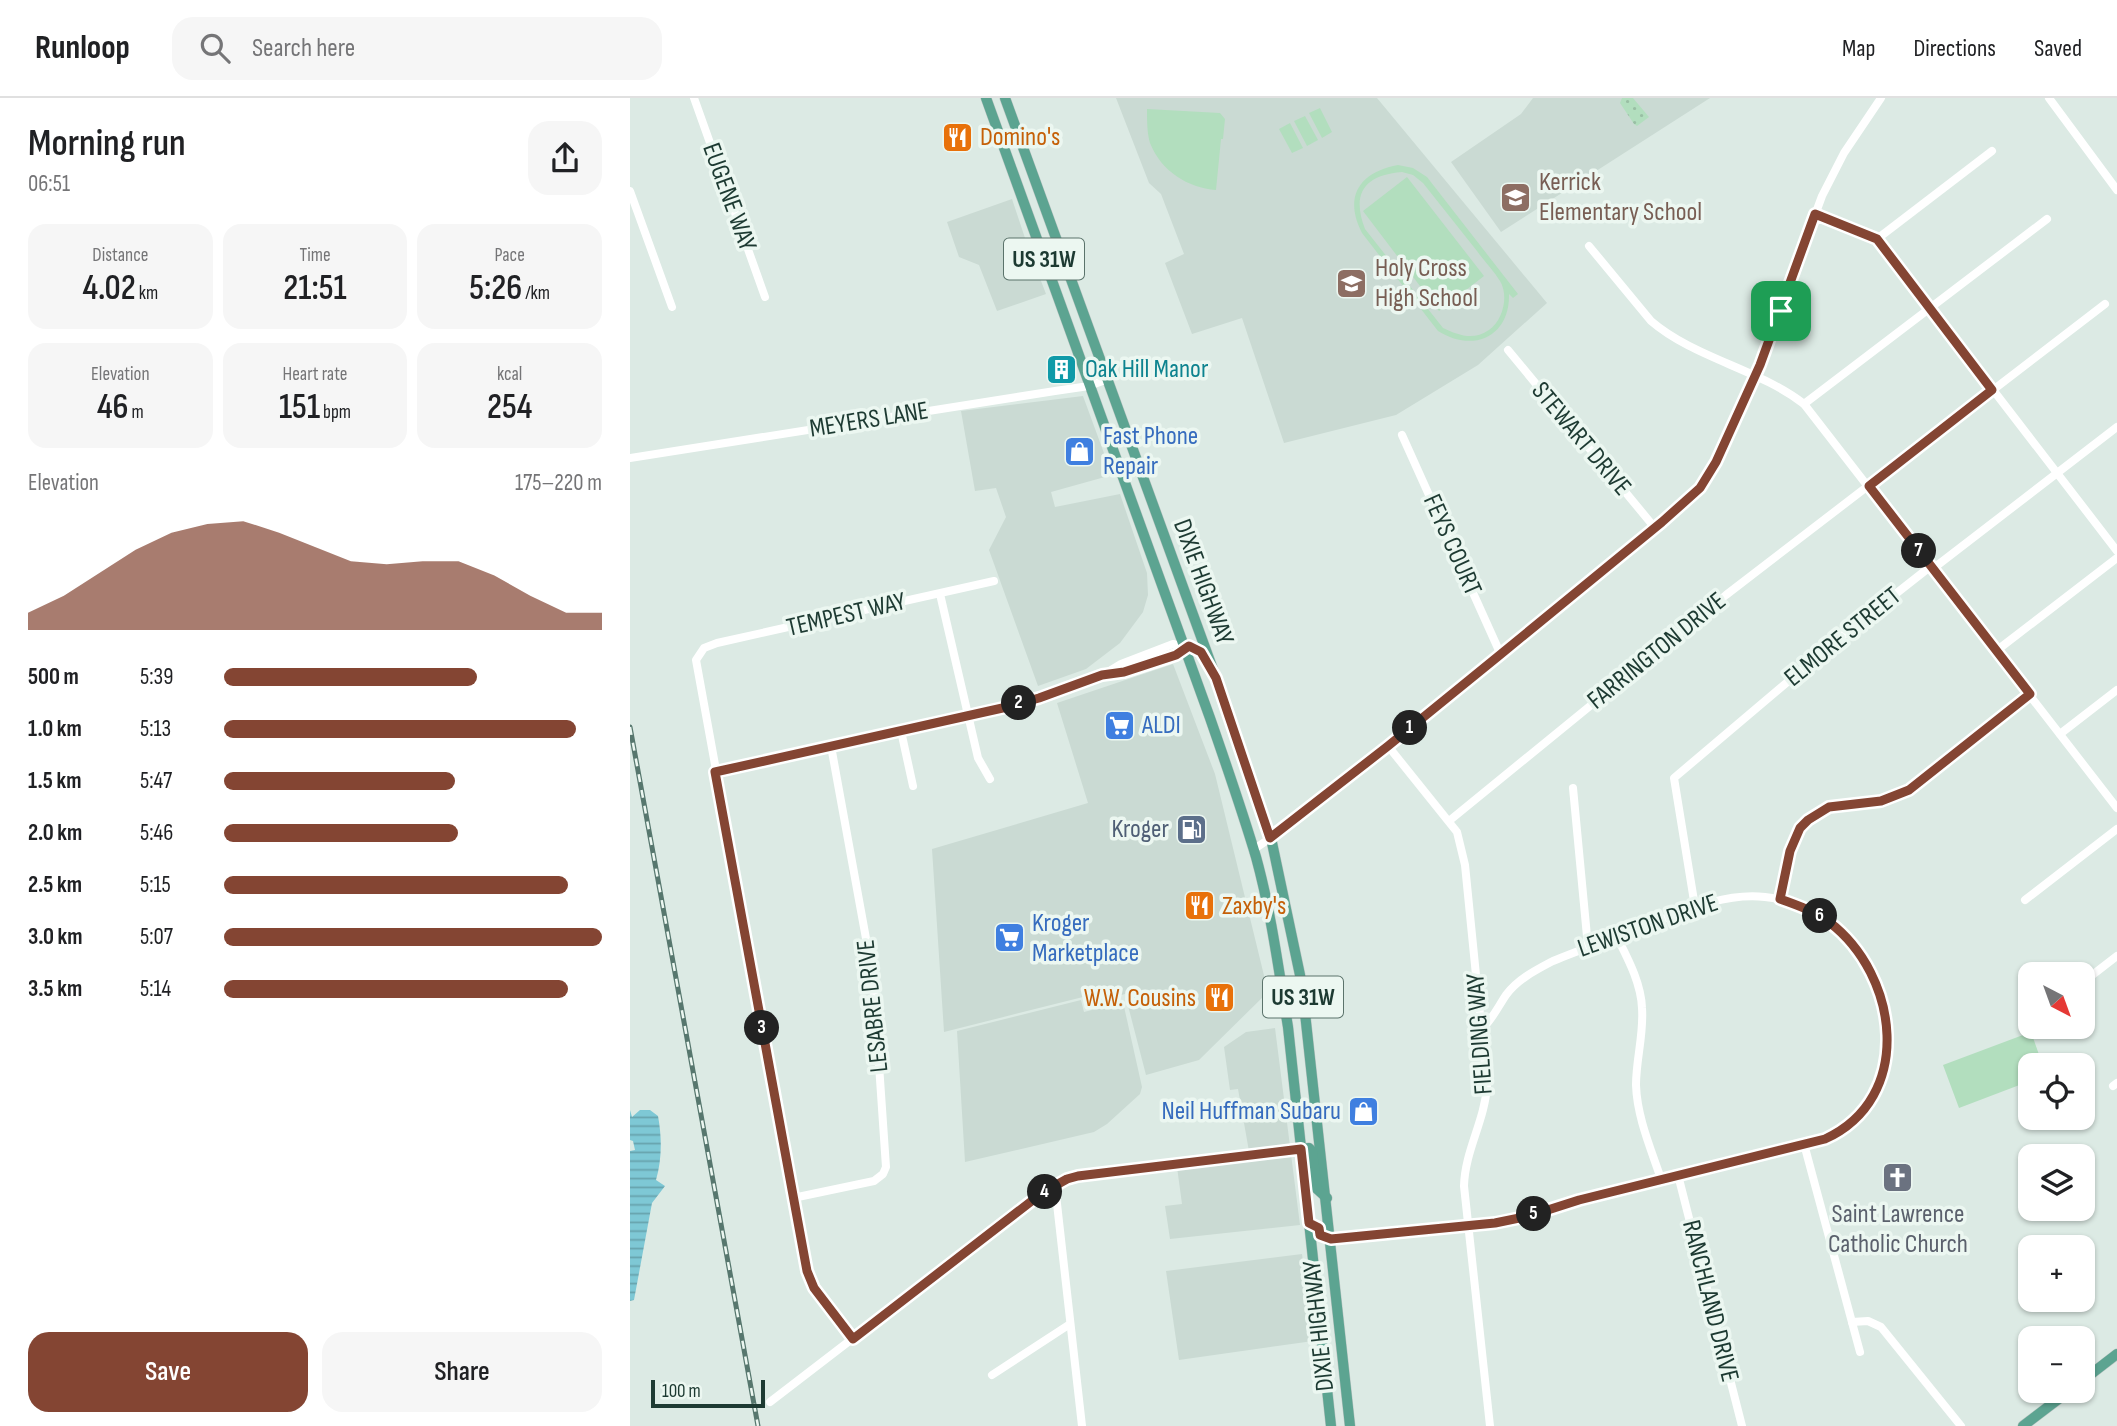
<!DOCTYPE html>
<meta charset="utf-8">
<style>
:root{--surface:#fff;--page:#f6f6f6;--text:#202124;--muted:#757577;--line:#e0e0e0;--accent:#844533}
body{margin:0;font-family:"Sofia Sans Condensed",sans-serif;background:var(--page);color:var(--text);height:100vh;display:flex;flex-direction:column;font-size:26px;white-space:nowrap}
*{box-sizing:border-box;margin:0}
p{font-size:23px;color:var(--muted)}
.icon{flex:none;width:38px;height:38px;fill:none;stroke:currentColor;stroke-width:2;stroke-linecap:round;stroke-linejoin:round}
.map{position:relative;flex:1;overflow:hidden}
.side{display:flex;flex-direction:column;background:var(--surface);width:630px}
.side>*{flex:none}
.needle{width:46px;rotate:139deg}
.buttons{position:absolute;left:1388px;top:864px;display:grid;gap:14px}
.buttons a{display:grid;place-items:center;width:77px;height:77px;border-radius:14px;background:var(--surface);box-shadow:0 2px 5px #0004;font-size:35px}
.scale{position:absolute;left:21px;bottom:18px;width:114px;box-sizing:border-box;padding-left:7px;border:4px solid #1d3a32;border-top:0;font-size:19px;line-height:24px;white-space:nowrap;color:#1d3a32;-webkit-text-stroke:5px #ecf7f1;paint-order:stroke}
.pin{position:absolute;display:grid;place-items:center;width:60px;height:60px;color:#fff;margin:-30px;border-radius:14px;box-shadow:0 4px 10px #0006}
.km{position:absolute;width:35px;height:35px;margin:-18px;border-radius:50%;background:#222;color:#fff;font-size:19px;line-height:35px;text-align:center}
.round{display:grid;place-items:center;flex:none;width:74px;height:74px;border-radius:21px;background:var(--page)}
.summary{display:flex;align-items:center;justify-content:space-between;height:119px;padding:0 28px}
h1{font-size:38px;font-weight:600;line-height:52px}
.figures{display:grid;grid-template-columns:repeat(3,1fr);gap:10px;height:119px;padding:7px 28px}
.figures div{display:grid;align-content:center;border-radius:18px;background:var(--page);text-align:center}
.figures b{font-size:35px;font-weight:600}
.figures small{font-size:19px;font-weight:400}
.figures p{font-size:19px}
.chart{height:196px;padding:14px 28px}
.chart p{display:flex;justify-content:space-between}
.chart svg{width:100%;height:126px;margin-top:7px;fill:var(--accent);opacity:.7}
.button{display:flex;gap:14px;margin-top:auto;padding:14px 28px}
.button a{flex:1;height:80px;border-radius:21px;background:var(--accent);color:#fff;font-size:28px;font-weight:600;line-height:80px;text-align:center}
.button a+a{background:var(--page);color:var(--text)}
ul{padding:0 28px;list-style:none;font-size:23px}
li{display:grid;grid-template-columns:112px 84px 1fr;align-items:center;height:52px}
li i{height:18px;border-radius:9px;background:var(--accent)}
header{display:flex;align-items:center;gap:42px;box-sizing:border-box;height:98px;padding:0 35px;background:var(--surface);border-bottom:2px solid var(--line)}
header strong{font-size:33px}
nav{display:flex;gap:38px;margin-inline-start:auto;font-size:24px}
.search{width:490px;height:63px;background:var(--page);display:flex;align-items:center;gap:18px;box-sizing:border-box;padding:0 24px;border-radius:21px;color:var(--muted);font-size:26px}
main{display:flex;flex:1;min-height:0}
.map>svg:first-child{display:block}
</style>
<header>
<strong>Runloop</strong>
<div class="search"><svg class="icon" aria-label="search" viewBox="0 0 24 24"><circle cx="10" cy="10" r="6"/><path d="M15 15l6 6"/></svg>Search here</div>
<nav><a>Map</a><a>Directions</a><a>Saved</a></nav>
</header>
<main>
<section class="side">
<div class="summary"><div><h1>Morning run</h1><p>06:51</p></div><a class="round"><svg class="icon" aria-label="share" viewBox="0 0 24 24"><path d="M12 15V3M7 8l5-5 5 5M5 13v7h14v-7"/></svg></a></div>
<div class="figures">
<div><p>Distance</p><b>4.02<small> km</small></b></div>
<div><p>Time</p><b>21:51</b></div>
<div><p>Pace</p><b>5:26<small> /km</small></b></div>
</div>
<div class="figures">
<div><p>Elevation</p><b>46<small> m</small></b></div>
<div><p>Heart rate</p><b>151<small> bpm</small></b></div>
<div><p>kcal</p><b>254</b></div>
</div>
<div class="chart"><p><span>Elevation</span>175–220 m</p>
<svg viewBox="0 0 160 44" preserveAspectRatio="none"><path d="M0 44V38L10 32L20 24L30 16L40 10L50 7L60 6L70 10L80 15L90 20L100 21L110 20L120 20L130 25L140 32L150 38L160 38V44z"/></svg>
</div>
<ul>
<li><b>500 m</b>5:39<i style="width:67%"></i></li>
<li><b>1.0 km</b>5:13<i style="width:93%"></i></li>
<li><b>1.5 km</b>5:47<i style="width:61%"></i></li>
<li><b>2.0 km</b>5:46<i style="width:62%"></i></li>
<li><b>2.5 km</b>5:15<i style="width:91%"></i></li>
<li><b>3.0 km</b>5:07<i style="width:100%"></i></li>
<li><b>3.5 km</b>5:14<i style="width:91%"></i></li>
</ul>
<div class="button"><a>Save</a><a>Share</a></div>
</section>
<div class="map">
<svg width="1487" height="1328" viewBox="0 0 1487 1328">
<defs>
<pattern id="grass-dots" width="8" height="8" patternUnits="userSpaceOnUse" patternTransform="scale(1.75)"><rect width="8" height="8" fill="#b2debe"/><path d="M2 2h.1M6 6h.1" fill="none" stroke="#99bfa4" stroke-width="1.8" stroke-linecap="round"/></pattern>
<pattern id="water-rules" width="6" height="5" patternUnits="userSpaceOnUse" patternTransform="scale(1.75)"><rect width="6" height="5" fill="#7ec8d5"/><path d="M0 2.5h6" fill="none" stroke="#67a3ad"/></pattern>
</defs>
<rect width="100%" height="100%" fill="#dceae4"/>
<g fill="#cadad3">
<path d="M486,0h261l170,205 -69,62 -82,50 -112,28 -42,-125 -50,16 -27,-71 19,-9 -23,-60 -12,-11z"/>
<path d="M903,0h177l-209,134 -50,-70 70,-48z"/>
<path d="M382,101l20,60 -17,6 5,14 18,-6 8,21 -49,17 -18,-46 -20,-8 -12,-35z"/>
<path d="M453,298l29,79 -61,17 4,15 65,-13 27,79 1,22 -5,17 -23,31 -34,26 -48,17 -49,-136 17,-33 -10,-29 -21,3 -14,-80z"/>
<path d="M543,566l42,110 53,218 -69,68 -53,15 -21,-81 -40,11 -2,-8 -139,35 -12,-183 156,-46 -31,-100z"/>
<path d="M451,902l3,12 39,-10 19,85 -2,7 -33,30 -13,8 -129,30 -8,-131z"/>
<path d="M645,930l25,197 -130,14 -5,-33 17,-2 -5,-37 73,-10 -12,-68 -8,1 -6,-43 22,-15z"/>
<path d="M672,1156l11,87 -134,19 -13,-89z"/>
</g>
<path fill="url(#grass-dots)" d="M992,0h11l16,19 -12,9 -3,-2 -14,-21z"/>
<g fill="#b2debe" fill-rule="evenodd">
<path d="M690,10l12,24 -10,6 -13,-25z"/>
<path d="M517,11l73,4 5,6 -2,20h-2l-5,51c-28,-2 -55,-19 -66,-47 -3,-10 -3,-23 -3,-34z"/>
<path d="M675,18l13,24 -11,6 -13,-25z"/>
<path d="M660,25l13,25 -11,5 -13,-24z"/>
<path d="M768,67l15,3 14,9 91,117 -5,4 -4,-4c1,43 -36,59 -71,37l-76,-98c-19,-37 -2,-61 36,-68zM772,74l11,3 10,8c18,23 36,45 54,68 7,10 17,20 23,30 9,15 3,39 -11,49 -16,11 -31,5 -46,-2l-78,-99c-14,-36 0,-54 37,-57z"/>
<path d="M777,79l77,99 -45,35 -76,-100z"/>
<path d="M1401,934l12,34h-13v15l-71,27 -16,-43z"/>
</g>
<path fill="url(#water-rules)" d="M0,1012l2,7 8,-7h10l8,6c4,21 4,44 -2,64l9,6 -13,17 -18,97 -4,1v-150l5,-1 -2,-9 -3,-1z"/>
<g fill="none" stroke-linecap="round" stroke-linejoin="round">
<defs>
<g id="major">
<path d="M356,0l224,620c16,46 32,92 46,139 15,54 23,115 32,170l43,399"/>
<path d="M375,0l214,588 52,152 29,137 5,38 45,413"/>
<path d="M671,1051l8,-1 3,3 5,38 10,9"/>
<path d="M679,1125l10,5 1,7 11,4"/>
<path d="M1452,1283l35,-27"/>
<path d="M1393,1328l46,-35"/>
</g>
</defs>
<use href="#major" stroke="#bbc4c2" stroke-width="11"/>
<g stroke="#fff" stroke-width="8">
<path d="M64,0l71,199"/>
<path d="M1419,0l68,92"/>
<path d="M0,93l42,116"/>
<path d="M1185,116l62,25 240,312"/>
<path d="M1247,141l115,-88"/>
<path d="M959,148l62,75c43,37 108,48 153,83l313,404"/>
<path d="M878,252l147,178"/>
<path d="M1174,306l243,-185"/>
<path d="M772,337l99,220"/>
<path d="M0,360l425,-67 34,-5 19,-7"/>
<path d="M310,496l38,164 12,21"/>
<path d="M1366,553l121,-93"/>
<path d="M479,576c22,-3 60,-12 76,-27"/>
<path d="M271,633l12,55"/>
<path d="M1430,636l57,-44"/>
<path d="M758,648l69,86 8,33 22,220c-2,36 -22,65 -23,101l26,240"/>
<path d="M85,674l292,-65 32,-9 64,-23 18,-11 52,-20 12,3"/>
<path d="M943,690l15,159"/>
<path d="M819,723l277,-226 379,-291"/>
<path d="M623,752l33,-23 102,-81 261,-212 51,-46 16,-26 44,-97 62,-169 22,-43 37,-55"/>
<path d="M1150,801l13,-57 7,-14 8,-8 21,-13 52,-6 28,-11 121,-96"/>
<path d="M1395,802l92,-71"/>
<path d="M1065,809l-21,-129 163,-138 89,-70 13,-6 178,-137"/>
<path d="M987,839c11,22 24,46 25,71 2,26 -6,51 -6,77 1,32 15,64 25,94"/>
<path d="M1452,885l35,-27"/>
<path d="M1483,988l4,-3"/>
<path d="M1174,1046l56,208"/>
<path d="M1048,1077l64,251"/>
<path d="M425,1088l27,240"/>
<path d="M163,1100l81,-17 9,-7 3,-7 -13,-190 -42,-231"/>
<path d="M701,1141l164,-16 34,-7 50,-16 246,-61c117,-54 54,-230 -60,-242 -44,-5 -87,17 -127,32 -28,11 -57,20 -85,32 -17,9 -35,18 -47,34 -8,12 -13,23 -23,33"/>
<path d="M1222,1224l16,-1 13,6 80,99"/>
<path d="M223,1240l-39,-50 -7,-17 -111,-611 8,-12 13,-5 277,-62"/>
<path d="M362,1277l78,-51"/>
<path d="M140,1304l272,-209 25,-14 11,-3 223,-27"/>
</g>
<use href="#major" stroke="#5ca491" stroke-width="10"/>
<defs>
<path id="rail" d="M0,629l128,699"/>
</defs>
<use href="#rail" stroke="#57776e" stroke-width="5"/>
<use href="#rail" stroke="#ecf7f1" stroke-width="2.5" stroke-dasharray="8" stroke-linecap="butt"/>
</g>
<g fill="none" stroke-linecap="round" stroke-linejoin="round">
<defs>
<path id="route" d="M1185,116l62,25 115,151 -123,96 161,208 -121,96 -28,11 -52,6 -21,13 -8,8 -10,23 -10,48c17,6 34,12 49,23 70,53 86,176 -4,217l-246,61 -50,16 -34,7 -164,16 -11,-4 -1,-7 -10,-5 -8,-74 -223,27 -11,3 -25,14 -189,146 -39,-51 -7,-17 -92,-499 292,-65 32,-9 63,-23 22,-3 52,-17 13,-9 12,6 15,26 54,160 118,-92 113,-92 161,-132 38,-34 16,-26 44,-97z"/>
</defs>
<use href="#route" stroke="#fff" stroke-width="14"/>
<use href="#route" stroke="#844533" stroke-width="9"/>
</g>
<defs>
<symbol id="restaurant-square" viewBox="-11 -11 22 22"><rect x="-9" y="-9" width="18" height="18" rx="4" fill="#e8710a" stroke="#ecf7f1"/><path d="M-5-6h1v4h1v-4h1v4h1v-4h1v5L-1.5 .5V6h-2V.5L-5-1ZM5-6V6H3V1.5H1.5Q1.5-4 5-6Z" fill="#fff"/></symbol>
<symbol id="school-square" viewBox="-11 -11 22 22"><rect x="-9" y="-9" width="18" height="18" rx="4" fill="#8d6e63" stroke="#ecf7f1"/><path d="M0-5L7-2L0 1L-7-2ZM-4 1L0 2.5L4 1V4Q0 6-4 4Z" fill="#fff"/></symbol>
<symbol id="building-square" viewBox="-11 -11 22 22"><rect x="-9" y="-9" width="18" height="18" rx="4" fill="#0f9aa8" stroke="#ecf7f1"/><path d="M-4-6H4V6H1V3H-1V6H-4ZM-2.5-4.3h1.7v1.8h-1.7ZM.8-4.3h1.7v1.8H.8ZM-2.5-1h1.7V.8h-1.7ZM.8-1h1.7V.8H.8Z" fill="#fff"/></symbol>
<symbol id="shop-square" viewBox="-11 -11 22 22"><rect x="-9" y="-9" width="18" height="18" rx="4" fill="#3f7fe0" stroke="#ecf7f1"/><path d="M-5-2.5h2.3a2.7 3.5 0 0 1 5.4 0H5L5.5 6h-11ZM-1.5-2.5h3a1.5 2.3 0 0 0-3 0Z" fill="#fff"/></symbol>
<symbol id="supermarket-square" viewBox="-11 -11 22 22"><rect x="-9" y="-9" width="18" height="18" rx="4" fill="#3f7fe0" stroke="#ecf7f1"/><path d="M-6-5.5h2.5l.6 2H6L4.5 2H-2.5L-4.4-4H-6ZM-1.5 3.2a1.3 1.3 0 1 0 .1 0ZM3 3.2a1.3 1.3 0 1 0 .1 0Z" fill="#fff"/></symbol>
<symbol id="fuel-square" viewBox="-11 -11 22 22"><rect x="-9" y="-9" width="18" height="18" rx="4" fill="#5c6f8a" stroke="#ecf7f1"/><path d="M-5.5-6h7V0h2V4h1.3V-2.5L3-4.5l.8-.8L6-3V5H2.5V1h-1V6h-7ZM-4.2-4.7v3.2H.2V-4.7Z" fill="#fff"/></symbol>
<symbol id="church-square" viewBox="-11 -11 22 22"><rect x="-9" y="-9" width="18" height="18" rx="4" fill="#6b7280" stroke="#ecf7f1"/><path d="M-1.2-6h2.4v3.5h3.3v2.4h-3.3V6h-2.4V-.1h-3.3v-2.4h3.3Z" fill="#fff"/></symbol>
</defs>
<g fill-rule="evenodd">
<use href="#restaurant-square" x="310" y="22" width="35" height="35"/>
<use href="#school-square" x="868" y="82" width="35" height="35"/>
<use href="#school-square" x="704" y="168" width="35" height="35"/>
<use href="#building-square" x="414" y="254" width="35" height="35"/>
<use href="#shop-square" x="432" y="336" width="35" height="35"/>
<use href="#supermarket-square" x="472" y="610" width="35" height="35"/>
<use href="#fuel-square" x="544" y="714" width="35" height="35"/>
<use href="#restaurant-square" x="552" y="790" width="35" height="35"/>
<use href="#supermarket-square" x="362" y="822" width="35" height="35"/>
<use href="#restaurant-square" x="572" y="882" width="35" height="35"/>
<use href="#shop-square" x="716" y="996" width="35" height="35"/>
<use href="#church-square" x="1250" y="1062" width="35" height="35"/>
</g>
<g text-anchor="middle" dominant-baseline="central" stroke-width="7" stroke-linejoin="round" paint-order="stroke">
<g fill="#ecf7f1" stroke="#5b736b" stroke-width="2">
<rect x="374" y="140.5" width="80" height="41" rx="5"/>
<rect x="633" y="878.5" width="80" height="41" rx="5"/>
</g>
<g font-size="24" font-weight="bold" fill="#1d3a32">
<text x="414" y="161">US 31W</text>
<text x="673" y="899">US 31W</text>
</g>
<g font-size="26" fill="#c56008" stroke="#ecf7f1" text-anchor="start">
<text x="350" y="39">Domino's</text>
<text x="592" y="808">Zaxby's</text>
<text x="566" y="900" text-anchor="end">W.W. Cousins</text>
</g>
<g font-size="26" fill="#785e54" stroke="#ecf7f1" text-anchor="start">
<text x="909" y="84">Kerrick<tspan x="909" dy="30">Elementary School</tspan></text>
<text x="745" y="170">Holy Cross<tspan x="745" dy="30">High School</tspan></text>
</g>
<g font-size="26" fill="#1d3a32" stroke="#ecf7f1">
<text transform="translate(99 99) rotate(70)">EUGENE WAY</text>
<text transform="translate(239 322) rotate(-9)">MEYERS LANE</text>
<text transform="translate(951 341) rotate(50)">STEWART DRIVE</text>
<text transform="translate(822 447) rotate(66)">FEYS COURT</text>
<text transform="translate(573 484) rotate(70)">DIXIE HIGHWAY</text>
<text transform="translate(216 517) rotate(-13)">TEMPEST WAY</text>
<text transform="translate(1213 539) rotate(-39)">ELMORE STREET</text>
<text transform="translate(1027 553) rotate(-39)">FARRINGTON DRIVE</text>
<text transform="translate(1018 828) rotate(-19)">LEWISTON DRIVE</text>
<text transform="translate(243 908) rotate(-96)">LESABRE DRIVE</text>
<text transform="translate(850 936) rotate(-94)">FIELDING WAY</text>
<text transform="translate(1080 1203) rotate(76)">RANCHLAND DRIVE</text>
<text transform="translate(689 1228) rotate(-96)">DIXIE HIGHWAY</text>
</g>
<g font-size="26" fill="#0d838f" stroke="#ecf7f1" text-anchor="start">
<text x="455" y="271">Oak Hill Manor</text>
</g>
<g font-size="26" fill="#366cbe" stroke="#ecf7f1" text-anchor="start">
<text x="473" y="338">Fast Phone<tspan x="473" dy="30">Repair</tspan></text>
<text x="512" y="627">ALDI</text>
<text x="402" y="825">Kroger<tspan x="402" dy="30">Marketplace</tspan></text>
<text x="711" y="1013" text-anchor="end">Neil Huffman Subaru</text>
</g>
<g font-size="26" fill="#4e5e75" stroke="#ecf7f1" text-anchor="end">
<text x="539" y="731">Kroger</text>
</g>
<g font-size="26" fill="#5b616d" stroke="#ecf7f1">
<text x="1268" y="1116">Saint Lawrence<tspan x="1268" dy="30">Catholic Church</tspan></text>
</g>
</g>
</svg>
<div class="buttons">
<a><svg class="needle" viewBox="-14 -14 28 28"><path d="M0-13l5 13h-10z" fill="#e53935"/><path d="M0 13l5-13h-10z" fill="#757577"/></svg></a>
<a><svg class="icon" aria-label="locate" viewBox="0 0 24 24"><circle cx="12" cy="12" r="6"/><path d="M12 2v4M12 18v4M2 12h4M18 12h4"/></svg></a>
<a><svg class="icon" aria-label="layers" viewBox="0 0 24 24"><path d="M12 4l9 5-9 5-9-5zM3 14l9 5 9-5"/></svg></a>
<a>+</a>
<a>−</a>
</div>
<div class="scale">100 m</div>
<div class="pin" style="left:1151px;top:213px;background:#1e9e55"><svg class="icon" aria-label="arrive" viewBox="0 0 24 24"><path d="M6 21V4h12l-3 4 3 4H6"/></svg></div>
<b class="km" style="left:780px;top:630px">1</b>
<b class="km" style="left:389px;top:605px">2</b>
<b class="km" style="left:132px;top:930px">3</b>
<b class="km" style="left:415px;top:1094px">4</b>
<b class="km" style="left:904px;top:1116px">5</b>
<b class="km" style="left:1190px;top:818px">6</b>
<b class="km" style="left:1289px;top:453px">7</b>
</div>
</main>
